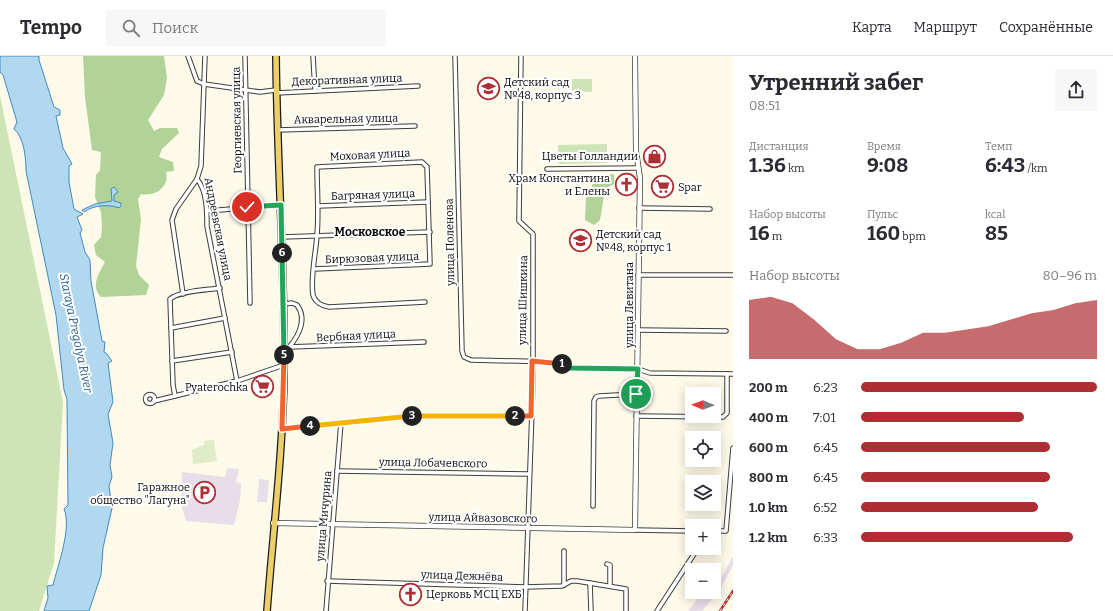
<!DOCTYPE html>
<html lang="ru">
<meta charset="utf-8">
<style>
:root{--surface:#fff;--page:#f7f7f7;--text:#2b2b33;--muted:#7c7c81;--line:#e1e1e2;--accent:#ae2e33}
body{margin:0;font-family:Bitter,serif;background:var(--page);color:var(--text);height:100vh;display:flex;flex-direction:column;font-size:15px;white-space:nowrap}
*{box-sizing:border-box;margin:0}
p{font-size:13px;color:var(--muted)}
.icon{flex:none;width:22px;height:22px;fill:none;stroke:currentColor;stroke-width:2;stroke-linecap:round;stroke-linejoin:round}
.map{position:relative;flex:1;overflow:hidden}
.panel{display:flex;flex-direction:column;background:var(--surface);width:380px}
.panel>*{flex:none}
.needle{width:26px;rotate:271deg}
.fabs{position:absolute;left:685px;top:331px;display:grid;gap:8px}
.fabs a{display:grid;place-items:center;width:36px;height:36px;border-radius:0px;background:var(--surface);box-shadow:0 2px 10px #0003;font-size:20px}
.pin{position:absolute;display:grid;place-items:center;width:34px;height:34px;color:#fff;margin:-17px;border:2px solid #fff;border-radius:50%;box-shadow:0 1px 4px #0007}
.km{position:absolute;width:20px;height:20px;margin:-10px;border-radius:50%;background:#222;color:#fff;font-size:11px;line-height:20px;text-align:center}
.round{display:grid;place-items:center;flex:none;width:42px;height:42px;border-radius:0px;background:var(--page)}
.headline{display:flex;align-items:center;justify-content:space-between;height:68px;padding:0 16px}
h1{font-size:22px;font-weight:700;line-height:30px}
.figures{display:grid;grid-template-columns:repeat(3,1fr);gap:6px;height:68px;padding:4px 16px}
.figures div{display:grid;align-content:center}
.figures b{font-size:20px;font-weight:700}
.figures small{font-size:11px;font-weight:400}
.figures p{font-size:11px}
.chart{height:112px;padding:8px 16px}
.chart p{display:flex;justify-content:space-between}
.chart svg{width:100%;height:72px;margin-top:4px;fill:var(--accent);opacity:.7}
ul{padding:0 16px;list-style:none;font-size:13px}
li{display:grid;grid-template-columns:64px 48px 1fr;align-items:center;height:30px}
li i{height:10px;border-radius:5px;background:var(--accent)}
header{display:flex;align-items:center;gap:24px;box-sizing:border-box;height:56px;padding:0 20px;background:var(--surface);border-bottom:1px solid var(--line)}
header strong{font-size:19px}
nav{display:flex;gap:22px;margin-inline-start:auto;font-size:14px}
.search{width:280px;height:36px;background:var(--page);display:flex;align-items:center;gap:10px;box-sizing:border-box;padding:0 14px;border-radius:0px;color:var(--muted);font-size:15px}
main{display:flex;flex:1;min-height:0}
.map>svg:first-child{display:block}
</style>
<header>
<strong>Tempo</strong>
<div class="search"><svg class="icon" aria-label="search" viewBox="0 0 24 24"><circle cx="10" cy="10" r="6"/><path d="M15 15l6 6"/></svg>Поиск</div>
<nav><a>Карта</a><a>Маршрут</a><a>Сохранённые</a></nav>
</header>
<main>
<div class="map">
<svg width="733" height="555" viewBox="0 0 733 555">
<rect width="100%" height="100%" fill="#fdfae9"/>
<g fill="#e8dee9">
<path d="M227,412l12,1 -3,13 5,1 -1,17 -6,25 -48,-4 -5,-17 1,-32 43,5z"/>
<path d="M259,423l10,1 -2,22h-10z"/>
<path d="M733,500v9l-12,23 -19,23h-14l15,-19h11v-13l1,-2 5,4z"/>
</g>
<g fill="#cde4b6">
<path d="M572,23h20v13l-20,-1z"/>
<path d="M0,40l63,306 -9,161 -15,48h-39z"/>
<path d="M607,88v19l-48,1 -1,-19z"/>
</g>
<g fill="#b1d397">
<path d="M83,0h81l3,22 -3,17 -16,25 6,11 6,-3h17l2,5 -17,16 -3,8 14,5 1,9 -8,1c4,15 -11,25 -25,22l-3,5 3,20 -5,47 3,9 10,10 -3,10 -45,2c-11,-11 -2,-24 4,-35l-9,-7 -2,-10 7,-8 1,-10 -1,-15 -6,-15 1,-22 4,-5 1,-18 -9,-2 -7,-53z"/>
<path d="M614,118v10l-6,3 -4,9 -4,24 -6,5 -9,-5 1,-22 5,-7 3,-14z"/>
</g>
<path fill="#dfecc7" d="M214,384l3,21 -24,3 -1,-14 12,-5v-4z"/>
<g fill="#b2d8f0" stroke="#3f8bc1">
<path d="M0,0h39v4l15,47 6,3v5l-4,1 7,32 9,16 -3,2v16l5,27 9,5 -6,3 5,13 -2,3 5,19 5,8 1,21 11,60 3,1 -1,10 3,2 5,7 -4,2 5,39 -5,12 5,29 -3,22 2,12 -3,9 3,22 -9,40 -2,27 -12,36h-45l4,-13 -1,-12 6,-1c5,-20 19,-58 11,-76l4,-4 -1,-106 -3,-9 -8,-75 -30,-144c0,-13 -2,-34 -12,-42l3,-7 -14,-47 -3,-3z"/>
<path d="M114,131l4,5 -4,3v6l7,2v3l-2,2c-10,-4 -26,-3 -35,4l-2,-2 13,-6 17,-3 -1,-12z"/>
</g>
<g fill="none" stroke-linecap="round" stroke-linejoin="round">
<defs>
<g id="minor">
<path d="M188,0l9,25 7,3 56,8 16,-2"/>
<path d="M205,0l-4,110 -4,13c10,12 10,32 10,47l30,155"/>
<path d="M245,0l5,247"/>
<path d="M313,0l2,35"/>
<path d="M455,0l7,295 2,6 7,3 86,2 13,6 68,1 12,4 83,1"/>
<path d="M521,0l-2,165 14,13v147l-8,230"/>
<path d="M276,37l142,-7"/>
<path d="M277,74l138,-4"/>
<path d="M547,113l91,-1"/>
<path d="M318,150l110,-4"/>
<path d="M639,152l71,1"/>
<path d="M207,155l74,-6"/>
<path d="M282,181l148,-5"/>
<path d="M314,213l116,-5 -3,-97 -5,-5 -105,5c0,23 2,46 0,68 -1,17 -7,43 -4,60 2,7 9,11 16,12l96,-5"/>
<path d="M638,219h95"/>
<path d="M183,238l-11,-74 4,-11 21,-30"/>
<path d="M284,248l8,-1 5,2c12,16 -1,36 -13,47"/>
<path d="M171,272l54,-10"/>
<path d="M638,274l88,1"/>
<path d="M289,291l135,-5"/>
<path d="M172,305l60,-9"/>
<circle cx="150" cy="343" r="4.5"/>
<path d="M175,340l-2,-11 -3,-86c9,-8 37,-9 50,-11"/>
<path d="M154,345l83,-20 47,-16"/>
<path d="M636,360l87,1 4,-4v-39"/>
<path d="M282,373l121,-13h128"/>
<path d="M337,415l192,3"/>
<path d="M593,450l1,-105 2,-4 3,-1 37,-2"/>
<path d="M635,474l57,1"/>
<path d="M714,475h12l7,-83"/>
<path d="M607,508l3,1v21"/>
<path d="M327,525l198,6 37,-1 9,-5h6l49,8v22"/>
<path d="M590,527l1,28"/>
<path d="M564,529v-34"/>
<path d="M326,555l15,-189"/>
<path d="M657,555l41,-63"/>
</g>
<path id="tertiary" d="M273,467l362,7 5,-352 -4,-27 -1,-95"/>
<path id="primary" d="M267,555c6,-79 16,-159 17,-238 1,-106 -7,-211 -8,-317"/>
</defs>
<use href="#minor" stroke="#3d3d3d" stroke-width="5.5"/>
<use href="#tertiary" stroke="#3d3d3d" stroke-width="6"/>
<use href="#primary" stroke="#1b1b1b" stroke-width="8"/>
<use href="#minor" stroke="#fff" stroke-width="3.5"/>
<use href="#tertiary" stroke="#fff" stroke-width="4.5"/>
<use href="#primary" stroke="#edcf69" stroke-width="5.5"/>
<defs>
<path id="rail" d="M720,555l13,-20"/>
</defs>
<use href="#rail" stroke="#ae2e33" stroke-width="2.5"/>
<use href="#rail" stroke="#fff" stroke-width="1" stroke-dasharray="3" stroke-linecap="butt"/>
</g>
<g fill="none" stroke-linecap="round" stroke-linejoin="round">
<defs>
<path id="split-1" d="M562,308l8,4 68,1 -2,25"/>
<path id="split-2" d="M515,360h16l1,-55 30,3"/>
<path id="split-3" d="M412,360h103"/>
<path id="split-4" d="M310,370l102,-10"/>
<path id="split-5" d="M284,299l-2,74 28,-3"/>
<path id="split-6" d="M282,197l2,102"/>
<path id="split-7" d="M247,151l34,-2 1,48"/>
</defs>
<use href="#split-1" stroke="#fff" stroke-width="8"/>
<use href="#split-2" stroke="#fff" stroke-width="8"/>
<use href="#split-3" stroke="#fff" stroke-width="8"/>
<use href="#split-4" stroke="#fff" stroke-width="8"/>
<use href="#split-5" stroke="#fff" stroke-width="8"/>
<use href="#split-6" stroke="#fff" stroke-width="8"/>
<use href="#split-7" stroke="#fff" stroke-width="8"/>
<use href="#split-1" stroke="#22a559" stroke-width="5"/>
<use href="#split-2" stroke="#f0652b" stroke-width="5"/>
<use href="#split-3" stroke="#f5b400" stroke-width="5"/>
<use href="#split-4" stroke="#f5b400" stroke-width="5"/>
<use href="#split-5" stroke="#f0652b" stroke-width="5"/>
<use href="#split-6" stroke="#22a559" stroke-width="5"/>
<use href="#split-7" stroke="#22a559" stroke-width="5"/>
</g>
<defs>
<symbol id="school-ring" viewBox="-11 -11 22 22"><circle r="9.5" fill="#fff" stroke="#ae2e33" stroke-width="1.5"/><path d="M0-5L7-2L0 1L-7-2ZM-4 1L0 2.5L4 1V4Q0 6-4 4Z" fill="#ae2e33"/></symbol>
<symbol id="shop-ring" viewBox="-11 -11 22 22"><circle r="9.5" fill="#fff" stroke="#ae2e33" stroke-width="1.5"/><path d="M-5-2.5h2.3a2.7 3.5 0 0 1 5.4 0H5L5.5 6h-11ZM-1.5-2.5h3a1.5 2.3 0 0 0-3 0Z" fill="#ae2e33"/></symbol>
<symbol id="church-ring" viewBox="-11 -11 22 22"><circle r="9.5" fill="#fff" stroke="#ae2e33" stroke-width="1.5"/><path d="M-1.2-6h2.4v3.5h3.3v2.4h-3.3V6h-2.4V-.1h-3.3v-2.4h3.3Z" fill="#ae2e33"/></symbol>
<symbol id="supermarket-ring" viewBox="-11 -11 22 22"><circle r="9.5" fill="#fff" stroke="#ae2e33" stroke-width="1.5"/><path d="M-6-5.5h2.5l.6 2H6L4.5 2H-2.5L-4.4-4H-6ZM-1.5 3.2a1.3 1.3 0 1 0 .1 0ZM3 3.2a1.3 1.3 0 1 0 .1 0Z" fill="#ae2e33"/></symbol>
<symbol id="parking-ring" viewBox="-11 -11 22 22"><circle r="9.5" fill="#fff" stroke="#ae2e33" stroke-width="1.5"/><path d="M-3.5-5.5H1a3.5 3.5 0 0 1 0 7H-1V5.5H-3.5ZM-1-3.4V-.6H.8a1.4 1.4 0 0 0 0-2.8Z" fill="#ae2e33"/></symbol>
</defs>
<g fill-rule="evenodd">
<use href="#school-ring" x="476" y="20" width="25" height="25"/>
<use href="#shop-ring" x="642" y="88" width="25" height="25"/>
<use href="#church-ring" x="614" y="116" width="25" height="25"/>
<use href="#supermarket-ring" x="650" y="118" width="25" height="25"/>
<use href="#school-ring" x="568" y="172" width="25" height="25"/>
<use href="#supermarket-ring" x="250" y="318" width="25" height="25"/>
<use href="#parking-ring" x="192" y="424" width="25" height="25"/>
<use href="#church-ring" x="398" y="526" width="25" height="25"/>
</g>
<g text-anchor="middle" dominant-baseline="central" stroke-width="4" stroke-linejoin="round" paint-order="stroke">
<g font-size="11" fill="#0a0a0a" stroke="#fff">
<text transform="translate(347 24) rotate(-2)">Декоративная улица</text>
<text transform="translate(346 63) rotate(-1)">Акварельная улица</text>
<text transform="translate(237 64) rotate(-91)">Георгиевская улица</text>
<text transform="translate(370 99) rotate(-3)">Моховая улица</text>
<text transform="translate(373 139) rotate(-2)">Багряная улица</text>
<text transform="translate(218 173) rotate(79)">Андреевская улица</text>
<text transform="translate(450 186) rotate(-91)">улица Поленова</text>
<text transform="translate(372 202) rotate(-2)">Бирюзовая улица</text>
<text transform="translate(523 244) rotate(-89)">улица Шишкина</text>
<text transform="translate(629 249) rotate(-90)">улица Левитана</text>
<text transform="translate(356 280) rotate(-3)">Вербная улица</text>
<text transform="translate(433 407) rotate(1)">улица Лобачевского</text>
<text transform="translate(324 460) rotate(-85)">улица Мичурина</text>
<text transform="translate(483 462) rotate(1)">улица Айвазовского</text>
<text transform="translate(462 520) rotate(2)">улица Дежнёва</text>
</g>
<g font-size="11" fill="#0a0a0a" stroke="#fff" text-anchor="start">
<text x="504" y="26">Детский сад<tspan x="504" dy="13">№48, корпус 3</tspan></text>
<text x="638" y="100" text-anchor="end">Цветы Голландии</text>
<text x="610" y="122" text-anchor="end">Храм Константина<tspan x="610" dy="13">и Елены</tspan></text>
<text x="678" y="131">Spar</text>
<text x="596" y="178">Детский сад<tspan x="596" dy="13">№48, корпус 1</tspan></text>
<text x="248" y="331" text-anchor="end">Pyaterochka</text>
<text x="190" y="431" text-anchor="end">Гаражное<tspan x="190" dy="13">общество "Лагуна"</tspan></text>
<text x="426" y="538">Церковь МСЦ ЕХБ</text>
</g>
<g font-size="12" font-weight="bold" fill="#0a0a0a" stroke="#fff">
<text x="370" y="176">Московское</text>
</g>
<g font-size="12" font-style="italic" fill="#1f5d90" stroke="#fff">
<text transform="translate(76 277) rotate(78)">Staraya Pregolya River</text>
</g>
</g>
</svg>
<div class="fabs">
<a><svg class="needle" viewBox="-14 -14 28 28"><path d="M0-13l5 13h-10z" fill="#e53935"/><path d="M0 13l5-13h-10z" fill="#7c7c81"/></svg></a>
<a><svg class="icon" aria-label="locate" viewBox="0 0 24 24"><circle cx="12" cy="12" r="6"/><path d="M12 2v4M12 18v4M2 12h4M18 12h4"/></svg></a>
<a><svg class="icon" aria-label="layers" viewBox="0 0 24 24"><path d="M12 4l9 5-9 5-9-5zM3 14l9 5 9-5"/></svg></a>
<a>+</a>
<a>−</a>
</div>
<div class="pin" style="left:636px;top:338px;background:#1e9e55"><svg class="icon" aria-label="arrive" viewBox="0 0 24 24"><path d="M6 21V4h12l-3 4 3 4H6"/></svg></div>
<div class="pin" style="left:247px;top:151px;background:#d93025"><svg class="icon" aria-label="check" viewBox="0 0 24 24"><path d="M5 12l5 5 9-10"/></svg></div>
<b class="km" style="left:562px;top:308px">1</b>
<b class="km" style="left:515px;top:360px">2</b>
<b class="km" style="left:412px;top:360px">3</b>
<b class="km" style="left:310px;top:370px">4</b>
<b class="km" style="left:284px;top:299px">5</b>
<b class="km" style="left:282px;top:197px">6</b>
</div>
<section class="panel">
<div class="headline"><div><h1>Утренний забег</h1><p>08:51</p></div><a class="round"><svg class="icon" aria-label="share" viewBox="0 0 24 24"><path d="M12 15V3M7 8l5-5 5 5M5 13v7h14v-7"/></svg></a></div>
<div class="figures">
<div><p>Дистанция</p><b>1.36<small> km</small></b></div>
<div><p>Время</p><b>9:08</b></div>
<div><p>Темп</p><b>6:43<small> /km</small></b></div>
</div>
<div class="figures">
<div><p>Набор высоты</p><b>16<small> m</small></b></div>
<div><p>Пульс</p><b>160<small> bpm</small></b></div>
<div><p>kcal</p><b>85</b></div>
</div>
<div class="chart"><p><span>Набор высоты</span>80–96 m</p>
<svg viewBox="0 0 160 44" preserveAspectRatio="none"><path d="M0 44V8L10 6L20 10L30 20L40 32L50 38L60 38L70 34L80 28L90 28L100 26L110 24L120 20L130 16L140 14L150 10L160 8V44z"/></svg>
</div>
<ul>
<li><b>200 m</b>6:23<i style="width:100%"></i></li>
<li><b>400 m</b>7:01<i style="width:69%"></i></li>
<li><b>600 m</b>6:45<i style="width:80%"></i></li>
<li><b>800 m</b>6:45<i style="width:80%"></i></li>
<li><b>1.0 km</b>6:52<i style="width:75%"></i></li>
<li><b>1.2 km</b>6:33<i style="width:90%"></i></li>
</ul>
</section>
</main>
